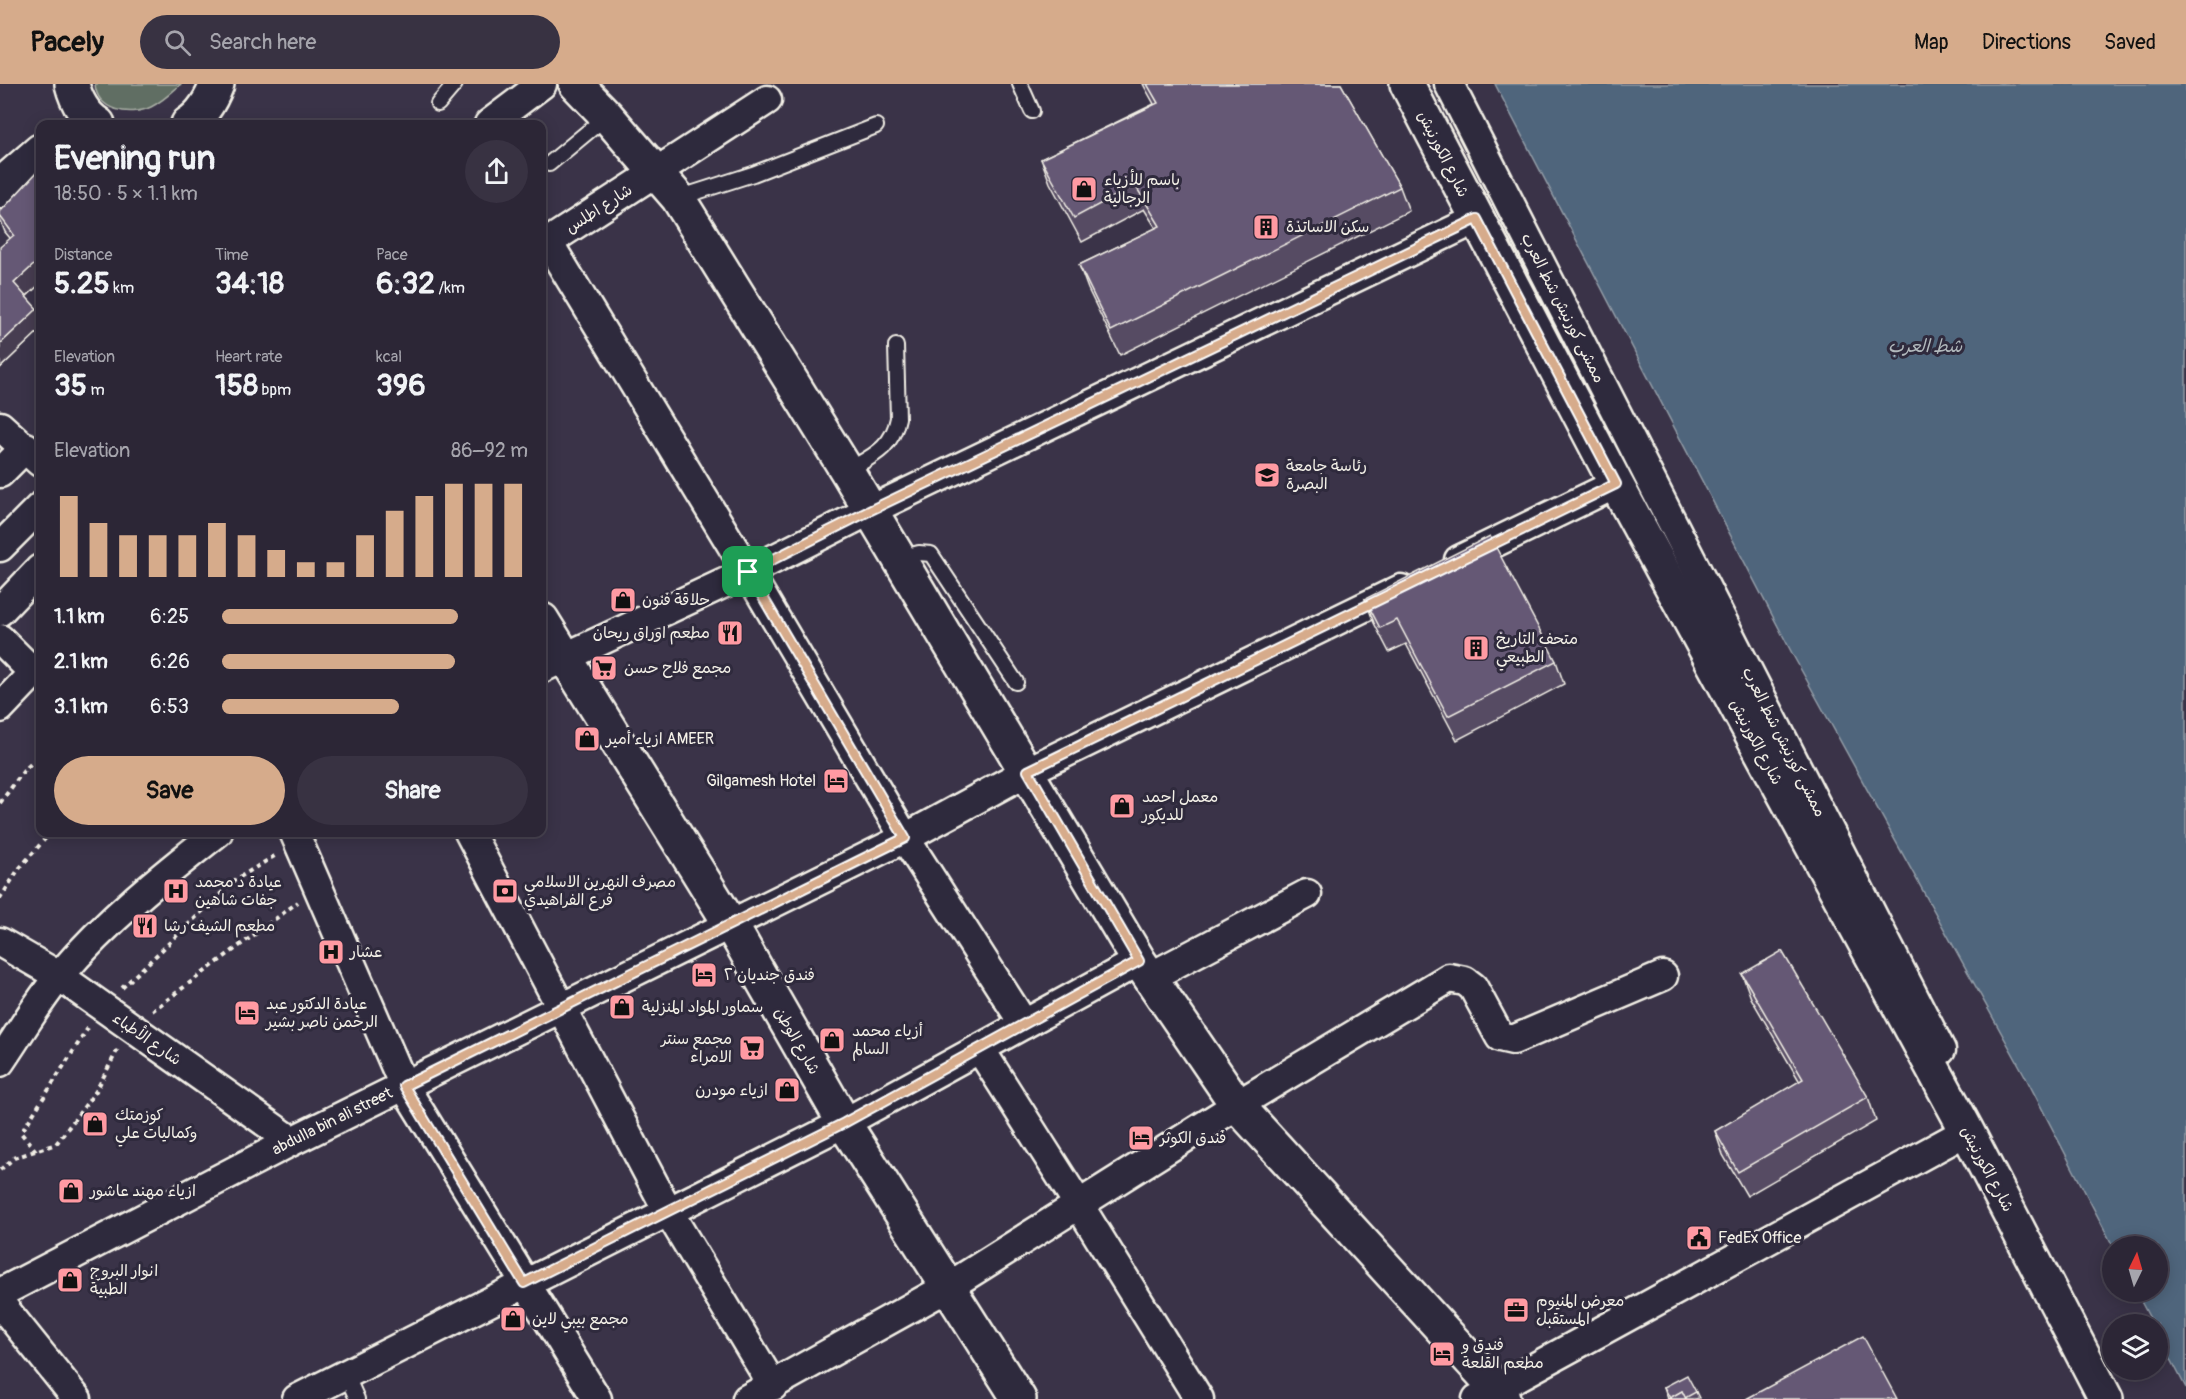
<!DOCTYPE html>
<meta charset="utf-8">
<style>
:root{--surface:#2c2636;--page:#383242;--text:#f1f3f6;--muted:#a6a5ad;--line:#484351;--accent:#d6ab8b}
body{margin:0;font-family:Pangolin,"Playpen Sans Arabic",sans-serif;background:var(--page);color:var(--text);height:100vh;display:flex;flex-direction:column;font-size:22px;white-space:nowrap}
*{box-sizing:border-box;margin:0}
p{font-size:20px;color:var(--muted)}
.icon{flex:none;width:33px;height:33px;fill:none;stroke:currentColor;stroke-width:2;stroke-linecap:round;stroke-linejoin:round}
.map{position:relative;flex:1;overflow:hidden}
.side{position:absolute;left:36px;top:36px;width:510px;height:717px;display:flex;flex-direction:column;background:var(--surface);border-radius:12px;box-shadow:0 3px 15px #0003,0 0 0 2px var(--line)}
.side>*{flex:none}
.needle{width:39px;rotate:5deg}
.tools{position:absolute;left:2102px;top:1152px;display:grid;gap:12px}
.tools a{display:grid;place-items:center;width:66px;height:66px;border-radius:50%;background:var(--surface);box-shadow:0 3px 15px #0003,0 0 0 2px var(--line);font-size:30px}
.pin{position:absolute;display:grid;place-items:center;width:51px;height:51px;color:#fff;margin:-26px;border-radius:12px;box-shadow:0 3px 9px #0006}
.round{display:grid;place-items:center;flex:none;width:63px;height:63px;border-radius:32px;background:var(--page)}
.summary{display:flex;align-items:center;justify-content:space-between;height:102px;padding:0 18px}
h1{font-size:33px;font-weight:700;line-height:45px}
.metrics{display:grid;grid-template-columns:repeat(3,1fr);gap:9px;height:102px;padding:6px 18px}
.metrics div{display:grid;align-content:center}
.metrics b{font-size:30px;font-weight:700}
.metrics small{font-size:16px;font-weight:400}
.metrics p{font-size:16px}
.chart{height:168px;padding:12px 18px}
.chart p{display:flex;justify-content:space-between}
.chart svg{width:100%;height:108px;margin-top:6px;stroke:var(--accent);stroke-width:6}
.action{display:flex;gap:12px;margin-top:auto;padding:12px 18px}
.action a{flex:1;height:69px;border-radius:36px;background:var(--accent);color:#111;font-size:24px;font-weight:700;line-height:69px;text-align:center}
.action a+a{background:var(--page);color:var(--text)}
ul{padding:0 18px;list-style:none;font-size:20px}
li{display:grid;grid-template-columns:96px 72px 1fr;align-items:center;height:45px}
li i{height:15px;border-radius:8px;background:var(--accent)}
header{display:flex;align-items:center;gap:36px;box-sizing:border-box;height:84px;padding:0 30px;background:var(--accent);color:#111}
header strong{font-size:28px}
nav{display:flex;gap:33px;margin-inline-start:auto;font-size:21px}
.search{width:420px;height:54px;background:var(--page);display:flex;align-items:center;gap:15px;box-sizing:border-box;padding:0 21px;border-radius:33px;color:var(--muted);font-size:22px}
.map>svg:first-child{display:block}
</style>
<header>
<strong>Pacely</strong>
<div class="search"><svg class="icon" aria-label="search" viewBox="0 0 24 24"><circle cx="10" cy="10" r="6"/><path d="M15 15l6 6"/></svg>Search here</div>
<nav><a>Map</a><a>Directions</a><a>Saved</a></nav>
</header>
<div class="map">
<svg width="2186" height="1315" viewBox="0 0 2186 1315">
<rect width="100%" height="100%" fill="#3a3348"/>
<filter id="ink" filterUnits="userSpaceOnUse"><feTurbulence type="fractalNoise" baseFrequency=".0167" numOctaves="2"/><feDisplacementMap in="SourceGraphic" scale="12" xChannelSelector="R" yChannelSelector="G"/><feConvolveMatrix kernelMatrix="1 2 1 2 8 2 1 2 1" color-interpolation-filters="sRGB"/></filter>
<g filter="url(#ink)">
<path fill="#616e64" stroke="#aab0a6" stroke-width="1.5" d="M95,0h86c-10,9 -18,17 -30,23 -21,10 -54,4 -56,-23z"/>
<path fill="#50657c" stroke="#929da7" stroke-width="1.5" d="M1495,0h691v1304l-29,-56v-8h-4l-17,-32h21v-46h-44l-89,-172 -230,-417z"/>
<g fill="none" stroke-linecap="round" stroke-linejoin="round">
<defs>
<g id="lane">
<path d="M1020,0l12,27"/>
<path d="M438,20l17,-20"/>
<path d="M549,80l58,-48"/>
<path d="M678,114l75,-24 123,-48"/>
<path d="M847,387c25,-15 45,-22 51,-53l-2,-72"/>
<path d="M900,474l19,-5 12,1 85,128"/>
<path d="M346,1290l11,25"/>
</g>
<g id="street">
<path d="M1449,0l492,966"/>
<path d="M489,40l53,-40"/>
<path d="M548,158l200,330 157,266 119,186"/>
<path d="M542,162l225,-146"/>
<path d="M0,342l40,36"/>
<path d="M0,389l26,-26"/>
<path d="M0,463l40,-40"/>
<path d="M1459,476l157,-76"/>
<path d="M0,527l40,-42"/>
<path d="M0,555l34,34"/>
<path d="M542,584l206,-96 123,-62 606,-291"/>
<path d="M0,624l40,-42"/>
<path d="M294,748l110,254 193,313"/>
<path d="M469,748l199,379 105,175"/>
<path d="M0,858l59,34 233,165"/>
<path d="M1150,893l157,-83"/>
<path d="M980,965l99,156 120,194"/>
<path d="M0,978c20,-29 38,-61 61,-88 46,-54 101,-98 157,-142"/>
<path id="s1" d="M0,1209l292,-152 613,-303 123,-67 373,-182"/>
<path d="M0,1219l77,96"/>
<path d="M297,1315l547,-276 295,-162"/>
<path d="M747,1315l201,-112 289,-182 212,-127 16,3 8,6 27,50 13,3 150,-64"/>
<path d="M1477,1315l490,-268"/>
</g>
<g id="secondary">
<path d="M72,0c4,16 12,31 26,40"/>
<path d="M576,0l31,32 71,82 169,273 292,490 98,144 259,283 7,11"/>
<path d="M1407,0l209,400 351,647 139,268"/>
<path d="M188,40c14,-9 23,-24 29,-40"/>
<path d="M0,107l9,-13 31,-27"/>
<path d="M542,536l189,305 113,198 175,276"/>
</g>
</defs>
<use href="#lane" stroke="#f4f1e8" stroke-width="18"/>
<use href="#street" stroke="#f4f1e8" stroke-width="33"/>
<use href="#secondary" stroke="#f4f1e8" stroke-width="38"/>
<g stroke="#f4f1e8" stroke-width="4" stroke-dasharray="4.5 4.5" stroke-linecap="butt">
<path d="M0,719l25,-34 15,-13"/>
<path d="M0,815l18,-29 33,-38"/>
<path d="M122,904l113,-108 41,-25"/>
<path d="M152,927l146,-109"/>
<path d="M36,1067l-15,-18 67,-105"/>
<path d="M0,1086l14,-12 42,-14 40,-53 22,-42"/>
</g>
<use href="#lane" stroke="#2f2a3d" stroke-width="14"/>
<use href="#street" stroke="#2f2a3d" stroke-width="28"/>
<use href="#secondary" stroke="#2f2a3d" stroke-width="33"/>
</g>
<g fill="#574c64" stroke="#f4f1e8" stroke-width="1.5">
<path d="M1143,0h198l59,103 9,24 -289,144 -32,-66 -9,-24 77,-37 -12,-19 -62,33 -32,-59 -9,-24 113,-55z"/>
<path d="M40,85v115l-14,13 11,12 3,10v11l-40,38 10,-130 -5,-6 -5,-13v-7z"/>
<path d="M1365,515l191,62 8,23 -107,56 -51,-96 -17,8 -15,-29z"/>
<path d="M1742,890l126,123 8,24 -129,75 -24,-41 -8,-24 85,-49 -49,-84z"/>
<path d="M1664,1303l32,5 3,6 -3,1h-28z"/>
</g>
<g fill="#473e51" stroke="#f4f1e8" stroke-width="1.5">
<path d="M40,175v25l-19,17 -7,-18z"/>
<path d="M37,225l3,10v11l-40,38v-24z"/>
</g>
<g fill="#655874" stroke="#f4f1e8" stroke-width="1.5">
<path d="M1147,0h194l59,103 -289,144 -32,-66 81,-39 -25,-41 -61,33 -33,-59 117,-56z"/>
<path d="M40,85v90l-26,24 23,26 -37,35v-97l14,-12 -14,-19v-4z"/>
<path d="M1490,452l66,125 -108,55 -51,-96 -17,8 -15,-29z"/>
<path d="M1782,867l86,146 -130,75 -23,-41 88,-52 -61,-105z"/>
<path d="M1863,1252l34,63h-151z"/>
<path d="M1687,1291l9,17 -11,6 -3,-7 -12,7 -6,-11z"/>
<path d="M1682,1307l4,8h-18z"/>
</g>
</g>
<g fill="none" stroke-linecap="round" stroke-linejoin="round" filter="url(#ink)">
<defs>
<path id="route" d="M1477,135l139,265 -588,287 111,190 -295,162 -320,160 -120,-197 501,-248 -157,-266 123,-62z"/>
</defs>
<use href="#route" stroke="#fff" stroke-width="12"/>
<use href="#route" stroke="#d6ab8b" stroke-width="8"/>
</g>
<defs>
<symbol id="shop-square" viewBox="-11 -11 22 22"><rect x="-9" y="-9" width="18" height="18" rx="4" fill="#ff9aa2" stroke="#2f2a3d"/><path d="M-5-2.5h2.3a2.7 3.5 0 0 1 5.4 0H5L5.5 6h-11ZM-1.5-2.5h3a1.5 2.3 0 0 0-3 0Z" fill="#111"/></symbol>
<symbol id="building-square" viewBox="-11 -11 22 22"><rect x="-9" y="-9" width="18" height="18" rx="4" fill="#ff9aa2" stroke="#2f2a3d"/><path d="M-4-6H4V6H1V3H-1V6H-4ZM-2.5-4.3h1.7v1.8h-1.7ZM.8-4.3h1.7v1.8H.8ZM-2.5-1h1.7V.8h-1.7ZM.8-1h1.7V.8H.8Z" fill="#111"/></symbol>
<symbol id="university-square" viewBox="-11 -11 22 22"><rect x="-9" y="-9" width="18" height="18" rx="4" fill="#ff9aa2" stroke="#2f2a3d"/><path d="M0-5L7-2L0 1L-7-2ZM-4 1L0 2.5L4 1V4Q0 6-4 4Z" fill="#111"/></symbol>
<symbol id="restaurant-square" viewBox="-11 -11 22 22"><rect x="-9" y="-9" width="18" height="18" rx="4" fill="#ff9aa2" stroke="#2f2a3d"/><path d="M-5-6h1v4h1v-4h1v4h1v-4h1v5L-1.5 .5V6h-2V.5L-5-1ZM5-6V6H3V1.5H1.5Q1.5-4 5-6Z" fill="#111"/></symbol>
<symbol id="supermarket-square" viewBox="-11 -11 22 22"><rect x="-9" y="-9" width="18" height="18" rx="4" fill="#ff9aa2" stroke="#2f2a3d"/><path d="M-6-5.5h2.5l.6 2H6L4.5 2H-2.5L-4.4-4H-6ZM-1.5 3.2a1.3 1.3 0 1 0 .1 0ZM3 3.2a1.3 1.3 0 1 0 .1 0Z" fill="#111"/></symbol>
<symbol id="hotel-square" viewBox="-11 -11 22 22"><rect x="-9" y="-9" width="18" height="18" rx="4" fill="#ff9aa2" stroke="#2f2a3d"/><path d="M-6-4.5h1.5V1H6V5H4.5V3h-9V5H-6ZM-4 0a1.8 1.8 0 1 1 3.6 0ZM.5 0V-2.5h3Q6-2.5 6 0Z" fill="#111"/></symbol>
<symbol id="hospital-square" viewBox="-11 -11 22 22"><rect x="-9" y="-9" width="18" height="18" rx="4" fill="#ff9aa2" stroke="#2f2a3d"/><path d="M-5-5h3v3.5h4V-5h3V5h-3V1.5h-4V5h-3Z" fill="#111"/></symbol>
<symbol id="bank-square" viewBox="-11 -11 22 22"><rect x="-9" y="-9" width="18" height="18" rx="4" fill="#ff9aa2" stroke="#2f2a3d"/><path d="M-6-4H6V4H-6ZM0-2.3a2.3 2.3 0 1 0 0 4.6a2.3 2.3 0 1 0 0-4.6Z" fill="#111"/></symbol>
<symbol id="civic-square" viewBox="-11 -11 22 22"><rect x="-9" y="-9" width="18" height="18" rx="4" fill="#ff9aa2" stroke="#2f2a3d"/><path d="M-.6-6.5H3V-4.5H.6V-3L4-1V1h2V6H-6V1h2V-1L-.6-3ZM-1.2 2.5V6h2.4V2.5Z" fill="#111"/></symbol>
<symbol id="office-square" viewBox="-11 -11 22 22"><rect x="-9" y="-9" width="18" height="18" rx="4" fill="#ff9aa2" stroke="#2f2a3d"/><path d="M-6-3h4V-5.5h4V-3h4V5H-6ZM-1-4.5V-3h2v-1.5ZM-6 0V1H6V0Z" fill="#111"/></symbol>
</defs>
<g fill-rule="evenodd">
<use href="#shop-square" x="1069" y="90" width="30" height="30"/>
<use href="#building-square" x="1251" y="128" width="30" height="30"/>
<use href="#university-square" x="1252" y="376" width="30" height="30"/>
<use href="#shop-square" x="608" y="501" width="30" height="30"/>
<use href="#restaurant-square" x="715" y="534" width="30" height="30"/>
<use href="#building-square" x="1461" y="549" width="30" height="30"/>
<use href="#supermarket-square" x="589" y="569" width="30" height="30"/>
<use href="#shop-square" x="572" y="640" width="30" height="30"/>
<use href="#hotel-square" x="821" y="682" width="30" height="30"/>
<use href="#shop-square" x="1107" y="707" width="30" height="30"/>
<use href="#hospital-square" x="161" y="792" width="30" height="30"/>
<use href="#bank-square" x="490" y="792" width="30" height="30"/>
<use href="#restaurant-square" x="130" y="827" width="30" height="30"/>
<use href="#hospital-square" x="316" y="853" width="30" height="30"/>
<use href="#hotel-square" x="689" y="876" width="30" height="30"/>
<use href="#shop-square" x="607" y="908" width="30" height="30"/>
<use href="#hotel-square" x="232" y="914" width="30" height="30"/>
<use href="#shop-square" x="817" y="941" width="30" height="30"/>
<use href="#supermarket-square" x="737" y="949" width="30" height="30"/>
<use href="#shop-square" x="772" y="991" width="30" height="30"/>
<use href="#shop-square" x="80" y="1025" width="30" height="30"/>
<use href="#hotel-square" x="1126" y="1039" width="30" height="30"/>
<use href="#shop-square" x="56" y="1092" width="30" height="30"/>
<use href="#civic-square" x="1684" y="1139" width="30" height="30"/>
<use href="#shop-square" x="55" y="1181" width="30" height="30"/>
<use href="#office-square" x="1501" y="1211" width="30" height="30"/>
<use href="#shop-square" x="498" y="1220" width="30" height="30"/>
<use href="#hotel-square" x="1427" y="1255" width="30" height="30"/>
</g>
<g text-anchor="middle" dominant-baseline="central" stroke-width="6" stroke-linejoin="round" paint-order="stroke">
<g font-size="16" fill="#f4f1e8" stroke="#2f2a3d">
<text transform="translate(1443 70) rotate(63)">شارع الكورنيش</text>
<text transform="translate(599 125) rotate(-33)">شارع اطلس</text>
<text transform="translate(1563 224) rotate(63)">ممشى كورنيش شط العرب</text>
<text transform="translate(1756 658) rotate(62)">شارع الكورنيش</text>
<text transform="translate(1784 658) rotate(63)">ممشى كورنيش شط العرب</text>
<text transform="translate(147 955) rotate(35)">شارع الأطباء</text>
<text transform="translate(797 957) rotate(60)">شارع الوطن</text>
<text stroke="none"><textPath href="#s1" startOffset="374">abdulla bin ali street</textPath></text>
<text transform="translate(1987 1085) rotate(62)">شارع الكورنيش</text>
</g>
<g font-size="16" fill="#f4f1e8" stroke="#2f2a3d" text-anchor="start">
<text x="1104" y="96">باسم للأزياء<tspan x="1104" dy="18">الرجالية</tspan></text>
<text x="1286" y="143">سكن الاساتذة</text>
<text x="1286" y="382">رئاسة جامعة<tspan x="1286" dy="18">البصرة</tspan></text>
<text x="642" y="516">حلاقة فنون</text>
<text x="710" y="549" text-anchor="end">مطعم اوراق ريحان</text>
<text x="1496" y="555">متحف التاريخ<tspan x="1496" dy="18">الطبيعي</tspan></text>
<text x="624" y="584">مجمع فلاح حسن</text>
<text x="606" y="655">ازياء أمير AMEER</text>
<text x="816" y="697" text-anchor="end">Gilgamesh Hotel</text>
<text x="1142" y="713">معمل احمد<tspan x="1142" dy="18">للديكور</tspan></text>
<text x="195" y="798">عيادة د محمد<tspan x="195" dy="18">جفات شاهين</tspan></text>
<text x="524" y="798">مصرف النهرين الاسلامي<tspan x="524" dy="18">فرع الفراهيدي</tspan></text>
<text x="164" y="842">مطعم الشيف رشا</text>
<text x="350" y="868">عشار</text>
<text x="724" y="891">فندق جنديان ٢</text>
<text x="266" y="920">عيادة الدكتور عبد<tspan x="266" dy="18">الرحمن ناصر بشير</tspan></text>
<text x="642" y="923">سماور المواد المنزلية</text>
<text x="852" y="947">أزياء محمد<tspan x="852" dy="18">السالم</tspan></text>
<text x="732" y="955" text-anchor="end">مجمع سنتر<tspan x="732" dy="18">الامراء</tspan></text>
<text x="768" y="1006" text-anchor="end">ازياء مودرن</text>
<text x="115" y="1031">كوزمتك<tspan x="115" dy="18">وكماليات علي</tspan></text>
<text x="1160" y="1054">فندق الكوثر</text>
<text x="90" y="1107">ازياء مهند عاشور</text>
<text x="1718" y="1154">FedEx Office</text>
<text x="90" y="1187">انوار البروج<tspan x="90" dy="18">الطبية</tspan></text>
<text x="1536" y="1217">معرض المنيوم<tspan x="1536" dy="18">المستقبل</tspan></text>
<text x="532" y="1235">مجمع بيبي لاين</text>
<text x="1462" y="1261">فندق و<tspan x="1462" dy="18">مطعم القلعة</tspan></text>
</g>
<g font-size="18" font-style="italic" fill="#b2b9bd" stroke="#2f2a3d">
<text x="1925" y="262">شط العرب</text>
</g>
</g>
</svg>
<div class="tools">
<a><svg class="needle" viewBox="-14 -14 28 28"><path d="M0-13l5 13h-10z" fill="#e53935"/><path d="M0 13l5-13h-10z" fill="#a6a5ad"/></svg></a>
<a><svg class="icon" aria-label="layers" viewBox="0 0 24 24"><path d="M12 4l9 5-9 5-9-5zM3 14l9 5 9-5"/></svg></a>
</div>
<div class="pin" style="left:748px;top:488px;background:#1e9e55"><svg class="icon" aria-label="arrive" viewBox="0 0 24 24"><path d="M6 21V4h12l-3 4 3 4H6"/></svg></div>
<section class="side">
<div class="summary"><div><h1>Evening run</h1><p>18:50 · 5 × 1.1 km</p></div><a class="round"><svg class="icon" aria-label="share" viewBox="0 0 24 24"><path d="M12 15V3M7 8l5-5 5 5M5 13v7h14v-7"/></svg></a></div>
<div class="metrics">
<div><p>Distance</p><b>5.25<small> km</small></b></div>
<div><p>Time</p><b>34:18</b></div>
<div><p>Pace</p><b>6:32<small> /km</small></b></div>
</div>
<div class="metrics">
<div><p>Elevation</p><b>35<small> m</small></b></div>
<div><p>Heart rate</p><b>158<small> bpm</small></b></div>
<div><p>kcal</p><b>396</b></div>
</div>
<div class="chart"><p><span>Elevation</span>86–92 m</p>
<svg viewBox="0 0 160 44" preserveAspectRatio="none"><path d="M5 44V11M15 44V22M25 44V27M35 44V27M45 44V27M55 44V22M65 44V27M75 44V33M85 44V38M95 44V38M105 44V27M115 44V17M125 44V11M135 44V6M145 44V6M155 44V6"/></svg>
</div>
<ul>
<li><b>1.1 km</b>6:25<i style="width:77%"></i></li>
<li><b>2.1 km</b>6:26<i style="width:76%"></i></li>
<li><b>3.1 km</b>6:53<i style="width:58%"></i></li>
</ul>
<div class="action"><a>Save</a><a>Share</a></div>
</section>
</div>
